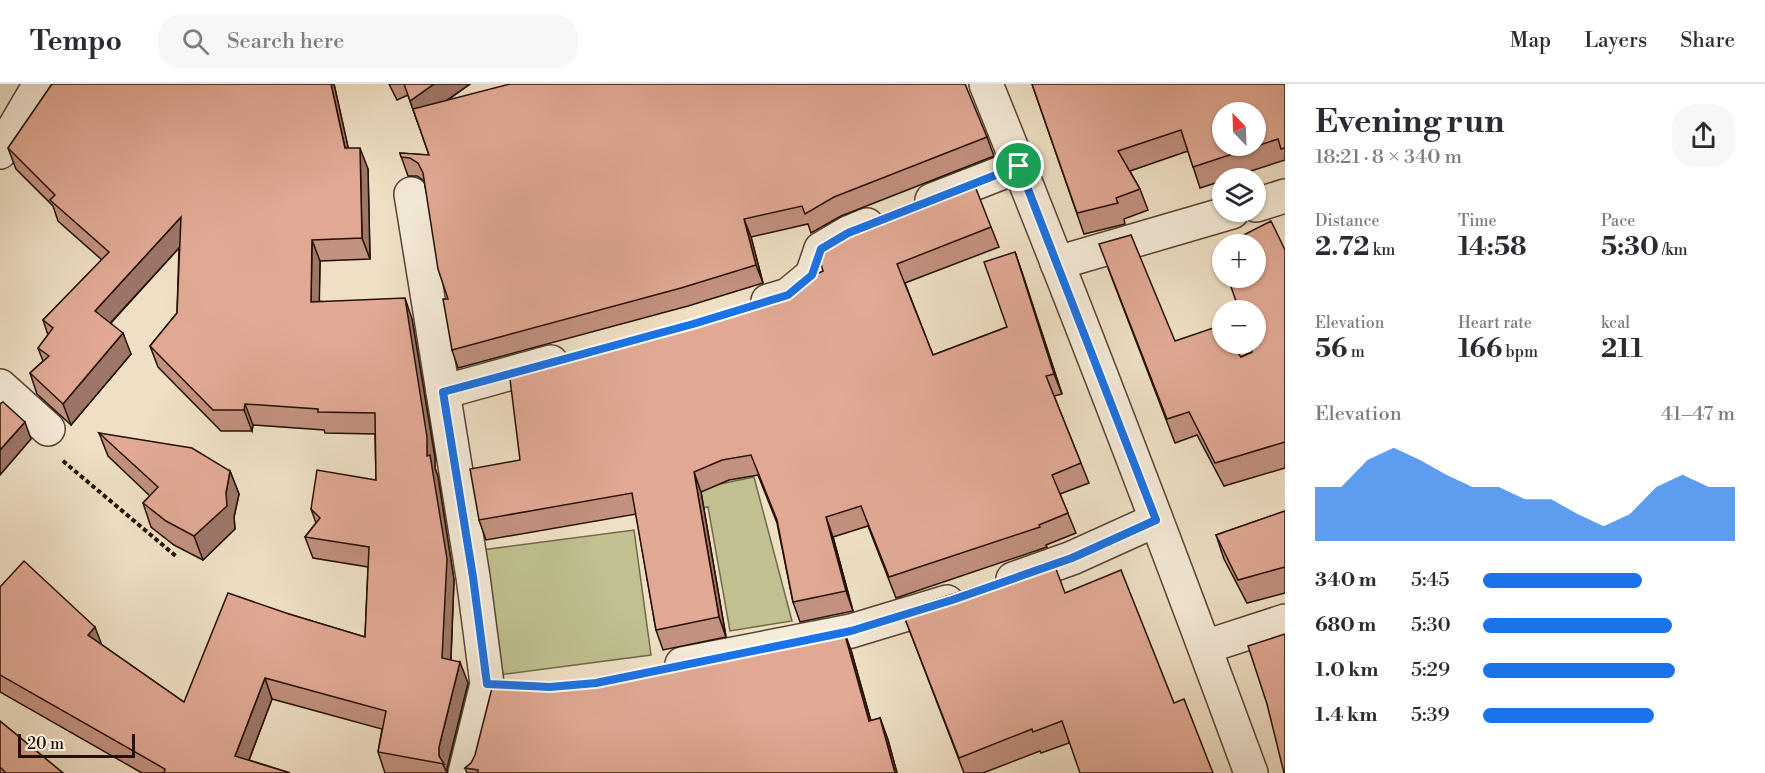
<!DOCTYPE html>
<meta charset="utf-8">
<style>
:root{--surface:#fff;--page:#f7f7f7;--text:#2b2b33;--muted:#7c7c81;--line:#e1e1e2;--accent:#1a73e8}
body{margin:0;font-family:"Libre Bodoni",serif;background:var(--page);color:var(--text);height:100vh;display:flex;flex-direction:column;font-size:22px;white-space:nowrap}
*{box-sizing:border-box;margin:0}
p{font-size:20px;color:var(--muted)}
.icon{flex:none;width:33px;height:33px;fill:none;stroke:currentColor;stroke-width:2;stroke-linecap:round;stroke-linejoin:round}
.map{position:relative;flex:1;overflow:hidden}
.side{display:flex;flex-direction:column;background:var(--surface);width:480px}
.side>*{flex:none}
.needle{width:39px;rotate:337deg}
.buttons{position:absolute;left:1212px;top:18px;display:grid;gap:12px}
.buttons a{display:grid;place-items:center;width:54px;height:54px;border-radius:50%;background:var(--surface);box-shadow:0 2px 4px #0004;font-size:30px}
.scale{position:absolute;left:18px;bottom:15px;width:117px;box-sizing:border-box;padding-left:6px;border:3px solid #260f04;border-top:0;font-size:16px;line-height:21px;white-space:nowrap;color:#260f04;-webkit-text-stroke:4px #f5ebd9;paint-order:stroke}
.pin{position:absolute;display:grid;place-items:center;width:51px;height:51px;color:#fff;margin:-26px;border:3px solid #fff;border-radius:50%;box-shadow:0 2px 6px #0007}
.round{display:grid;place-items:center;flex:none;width:63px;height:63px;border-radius:24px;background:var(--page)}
.headline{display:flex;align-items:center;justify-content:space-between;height:102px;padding:0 30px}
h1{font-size:33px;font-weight:800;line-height:45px}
.stats{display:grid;grid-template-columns:repeat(3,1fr);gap:9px;height:102px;padding:6px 30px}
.stats div{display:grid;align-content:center}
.stats b{font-size:26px;font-weight:800}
.stats small{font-size:16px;font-weight:400}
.stats p{font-size:16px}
.chart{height:168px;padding:12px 30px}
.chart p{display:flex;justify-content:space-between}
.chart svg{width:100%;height:108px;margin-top:6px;fill:var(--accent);opacity:.7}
ul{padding:0 30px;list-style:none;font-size:20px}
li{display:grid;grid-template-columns:96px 72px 1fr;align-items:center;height:45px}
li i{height:15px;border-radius:8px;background:var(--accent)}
header{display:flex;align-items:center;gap:36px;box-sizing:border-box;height:84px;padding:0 30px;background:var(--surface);border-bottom:2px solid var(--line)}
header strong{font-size:28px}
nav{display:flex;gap:33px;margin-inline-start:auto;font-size:21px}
.search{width:420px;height:54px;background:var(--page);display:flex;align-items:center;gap:15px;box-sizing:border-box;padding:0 21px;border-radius:24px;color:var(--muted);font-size:22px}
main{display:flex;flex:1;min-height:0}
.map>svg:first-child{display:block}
</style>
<header>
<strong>Tempo</strong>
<div class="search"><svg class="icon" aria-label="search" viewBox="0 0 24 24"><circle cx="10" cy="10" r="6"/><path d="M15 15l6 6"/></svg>Search here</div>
<nav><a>Map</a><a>Layers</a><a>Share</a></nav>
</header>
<main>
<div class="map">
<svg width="1285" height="689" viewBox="0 0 1285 689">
<rect width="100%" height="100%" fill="#efe0c5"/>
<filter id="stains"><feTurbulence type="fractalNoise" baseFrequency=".00333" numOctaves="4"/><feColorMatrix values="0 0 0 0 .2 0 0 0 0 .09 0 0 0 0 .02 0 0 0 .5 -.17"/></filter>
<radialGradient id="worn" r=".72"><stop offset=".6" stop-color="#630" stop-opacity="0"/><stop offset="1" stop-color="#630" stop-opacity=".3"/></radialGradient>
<g fill="#c0c090" stroke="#73684a" stroke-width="1.5">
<path d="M754,393l38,144 -62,10 -22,-124 -27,5 -5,-19z"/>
<path d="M634,446l17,125 -153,20 -16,-125z"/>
</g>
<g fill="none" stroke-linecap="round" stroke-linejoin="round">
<defs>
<g id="street">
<path d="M986,0c92,228 180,458 265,689"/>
<path d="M0,68l40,-68"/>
<path d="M411,110l62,383 14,107 -22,89"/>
<path d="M932,116l87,-34"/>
<path d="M1256,121l29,-9"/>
<path d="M1057,179l175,-51"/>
<path d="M768,217l20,-6 24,-20 9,-26 27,-16 19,-8"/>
<path d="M0,302l48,43"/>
<path d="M443,308l108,-30"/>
<path d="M1013,495l59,-21 84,-38"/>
<path d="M1205,563l80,-26"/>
<path d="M682,580l169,-33 96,-29"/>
</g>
</defs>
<use href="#street" stroke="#584334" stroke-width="36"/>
<path stroke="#260f04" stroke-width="4" stroke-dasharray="4.5 3" stroke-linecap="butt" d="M63,377l114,96"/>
<use href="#street" stroke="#f5ebd9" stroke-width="33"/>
</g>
<g fill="#c2917f" stroke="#260f04" stroke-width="1.5">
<path d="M52,0h282l14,64 20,21 2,90 -50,2 -1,40 93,18 23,139v10l3,9 16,103 -3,80 17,23 -21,85v5h-62l-7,-21 4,-23 -110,-30 -23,61 41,13h-148l-142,-81v-105l102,58 82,57 105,-88 76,23 3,-70 -55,-9 -8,-21 11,-14 -5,-14 65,-29 -1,-46 -50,-1 -1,-3 -71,-5 -1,6h-31l-63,-64 -8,-21 27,-33 2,-65 -68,75 20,31 -60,71 -34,-31 -7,-21 13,-12 -5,-13 10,-13 -5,-15 59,-60 -44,-39 -5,-15 -37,-37 -8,-21z"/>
<path d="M389,0h81l-22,16 539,37 7,19 -153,60 -30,17 -3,-9 -57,13 12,46 -75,23 -230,62 -6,-18 -4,-51 -24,-118 -7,-5h-9l-8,-23 29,2 -21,-60 -11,5z"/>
<path d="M1032,0h253v76l-56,18h-7v3l-22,7 -12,-37 -58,20 10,18 8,21 -24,9 1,5 -41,10z"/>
<path d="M991,143l8,20 -94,36 28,72 74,-28 8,-75 47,142 -8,2 35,87 -29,11 16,39 -30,12 1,2 -151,51 -28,-72 -35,11 20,74 -53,11 -7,-20 -16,-79 -19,-48 -29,5 -28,12 25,145 -63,13 -7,-20 -20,-116 -150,26 -7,-20 41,-60 171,-138 96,-29z"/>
<path d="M1285,166v218l-61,18 -27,-51 -22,8 -67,-175 67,73 66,16 11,-5z"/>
<path d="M99,349l131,38 9,23 -5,23 1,12 -32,31 -29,-15 -23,-18 -8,-24 7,-7 -42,-40z"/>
<path d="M1285,427v82l-38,10 -23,-44 -8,-24z"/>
<path d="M1053,477l16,182 -28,10 -1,-2 -57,22h-19l-62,-162z"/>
<path d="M851,566l20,71 9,-3 8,22 9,33h-430l-2,-5 6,-5 72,-79 49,-5 134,-23z"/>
<path d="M0,637l63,52h-63z"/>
</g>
<g fill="#9e7668" stroke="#260f04" stroke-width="1.5">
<path d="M331,0h3l19,85 -8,-21z"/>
<path d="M434,0h36l-53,37 -7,-20z"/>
<path d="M360,64l8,21 2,90 -8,-21z"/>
<path d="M181,133l7,21 -86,94 -7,-21z"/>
<path d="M744,135l7,18 12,46 -7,-18z"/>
<path d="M312,156l8,21 -1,62 -8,-21z"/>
<path d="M1015,168l7,20 40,122 -8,-20z"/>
<path d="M405,214l7,21 23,139v10l3,9 16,103 -4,99 -8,-21 -15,-202z"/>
<path d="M123,249l8,21 -60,71 -8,-21z"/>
<path d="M245,320l8,21 -1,6 -8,-21z"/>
<path d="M25,338l6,17 -31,36v-25z"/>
<path d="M230,387l9,23 -5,23 1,12 -32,31 -9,-24 32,-43z"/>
<path d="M694,388l7,20 25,145 -7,-20z"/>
<path d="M826,433l7,20 20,74 -7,-20z"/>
<path d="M95,543l8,21 -15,-13z"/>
<path d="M843,544l8,22 26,93 -8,-22z"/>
<path d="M460,578l8,21 -21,85v5l-8,-17v-9z"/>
<path d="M265,594l7,21 -28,74 -9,-17z"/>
<path d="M880,634l8,22 9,33h-2z"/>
</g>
<g fill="#e1a994" stroke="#260f04" stroke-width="1.5" fill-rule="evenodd">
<path d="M52,0h279l14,64h15l2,90 -50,2 -1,62 94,-4 22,139v19l3,-1 17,104 -5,99 18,4 -21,85v9l5,8 -66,-12 8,-41 -121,-33 -30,78 55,17h-126l1,-4 -165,-94v-88l24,-26 71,66 -7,8 96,67 44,-109 61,21 76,23 4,-90 -64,-10 15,-19 -9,-9 6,-39 59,10 -1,-67 -57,-1v-3l-73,-5 -1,6h-31l-63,-64 27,-33 4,-96 -86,94 28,22 -60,71 -33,-31 19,-17 -11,-8 15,-20 -10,-8 66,-68 -59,-52 5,-5 -47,-47z"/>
<path d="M404,0h30l-24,17z"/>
<path d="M510,0h455l22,53 -153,60 -29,17 -3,-8 -58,13 12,46 -75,23 -229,62 -9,-51h5l-10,-30 -15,-96 -5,-10 -8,-5 -9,-1 -1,-4 29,2 -16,-46z"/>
<path d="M1032,0h253v64l-4,1 -3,-10 -85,28 -12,-37 -63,21 22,38 -24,9 2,5 -41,10zM1222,28h34v34h-34z"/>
<path d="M973,97l18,46 -94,37 36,91 74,-28 -23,-65 31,-10 39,122 -8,2 35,87 -29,12 16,38 -29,12 1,2 -151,50 -28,-71 -35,11 20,74 -53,11 -16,-82 -26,-65 -29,5 -28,12 25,145 -63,13 -24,-137 -153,27 -9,-51 50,-9 -11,-89 182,-49 96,-29 15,-12 21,-10 -2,-7 8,-22 20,-12z"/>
<path d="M1271,137l14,29v192l-70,21 -26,-51 -22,7 -68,-175 32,-9 44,106 47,-16v19h10l9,13 11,-5 -2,-8h6v-34h-17l-11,-32h28v-34h-30z"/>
<path d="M1222,162v13l-3,-11z"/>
<path d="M3,318l22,20 -25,28v-46z"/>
<path d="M99,349l93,15 38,23 -4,22 1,13 -33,30 -28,-15 -23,-18 15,-16z"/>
<path d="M1285,427v56l-47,13 -22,-45z"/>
<path d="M1053,477l12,32 56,-23 53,133 10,-4 29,74h-133l-18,-52 -29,11 -1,-3 -73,29 -57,-147z"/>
<path d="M843,544l26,93 11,-3 15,55h-417v-3l-13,-2 6,-5 4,-8 18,-71h50l49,-5 133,-27 1,5 63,-18z"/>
<path d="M1285,550v139h-1l-17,-69 -19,-58z"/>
<path d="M0,637l63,52h-57l-6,-6z"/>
</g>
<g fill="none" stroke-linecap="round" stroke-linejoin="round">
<defs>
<path id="route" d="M1019,82l137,354 -84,38 -120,42 -101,31 -255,52 -46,4 -63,-3 -14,-107 -30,-185 250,-68 95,-29 24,-20 9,-26 27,-16z"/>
</defs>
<use href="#route" stroke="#fff" stroke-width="12"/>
<use href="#route" stroke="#1a73e8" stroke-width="8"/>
</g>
<rect width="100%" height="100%" filter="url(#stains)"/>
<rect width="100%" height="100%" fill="url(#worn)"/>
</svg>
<div class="buttons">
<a><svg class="needle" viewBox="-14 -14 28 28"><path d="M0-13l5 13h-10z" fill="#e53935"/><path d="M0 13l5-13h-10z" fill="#7c7c81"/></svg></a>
<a><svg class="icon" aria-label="layers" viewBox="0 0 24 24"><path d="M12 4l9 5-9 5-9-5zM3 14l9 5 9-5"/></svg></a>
<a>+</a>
<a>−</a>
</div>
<div class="scale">20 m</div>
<div class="pin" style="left:1019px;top:82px;background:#1e9e55"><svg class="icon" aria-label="arrive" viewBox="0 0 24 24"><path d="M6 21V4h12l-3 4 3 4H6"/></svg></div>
</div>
<section class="side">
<div class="headline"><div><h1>Evening run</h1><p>18:21 · 8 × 340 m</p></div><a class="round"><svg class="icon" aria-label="share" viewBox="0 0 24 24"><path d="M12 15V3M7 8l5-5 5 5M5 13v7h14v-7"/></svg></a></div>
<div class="stats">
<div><p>Distance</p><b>2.72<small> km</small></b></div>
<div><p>Time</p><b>14:58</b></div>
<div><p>Pace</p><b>5:30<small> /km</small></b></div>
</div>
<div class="stats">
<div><p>Elevation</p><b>56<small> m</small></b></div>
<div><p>Heart rate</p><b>166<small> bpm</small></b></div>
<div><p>kcal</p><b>211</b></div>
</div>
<div class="chart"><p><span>Elevation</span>41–47 m</p>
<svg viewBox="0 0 160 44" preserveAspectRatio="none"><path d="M0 44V22L10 22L20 11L30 6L40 11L50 17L60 22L70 22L80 27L90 27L100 33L110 38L120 33L130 22L140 17L150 22L160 22V44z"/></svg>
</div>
<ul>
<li><b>340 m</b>5:45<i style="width:63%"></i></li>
<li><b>680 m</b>5:30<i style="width:75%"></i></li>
<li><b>1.0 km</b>5:29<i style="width:76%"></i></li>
<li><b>1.4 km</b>5:39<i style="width:68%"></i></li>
</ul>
</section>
</main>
